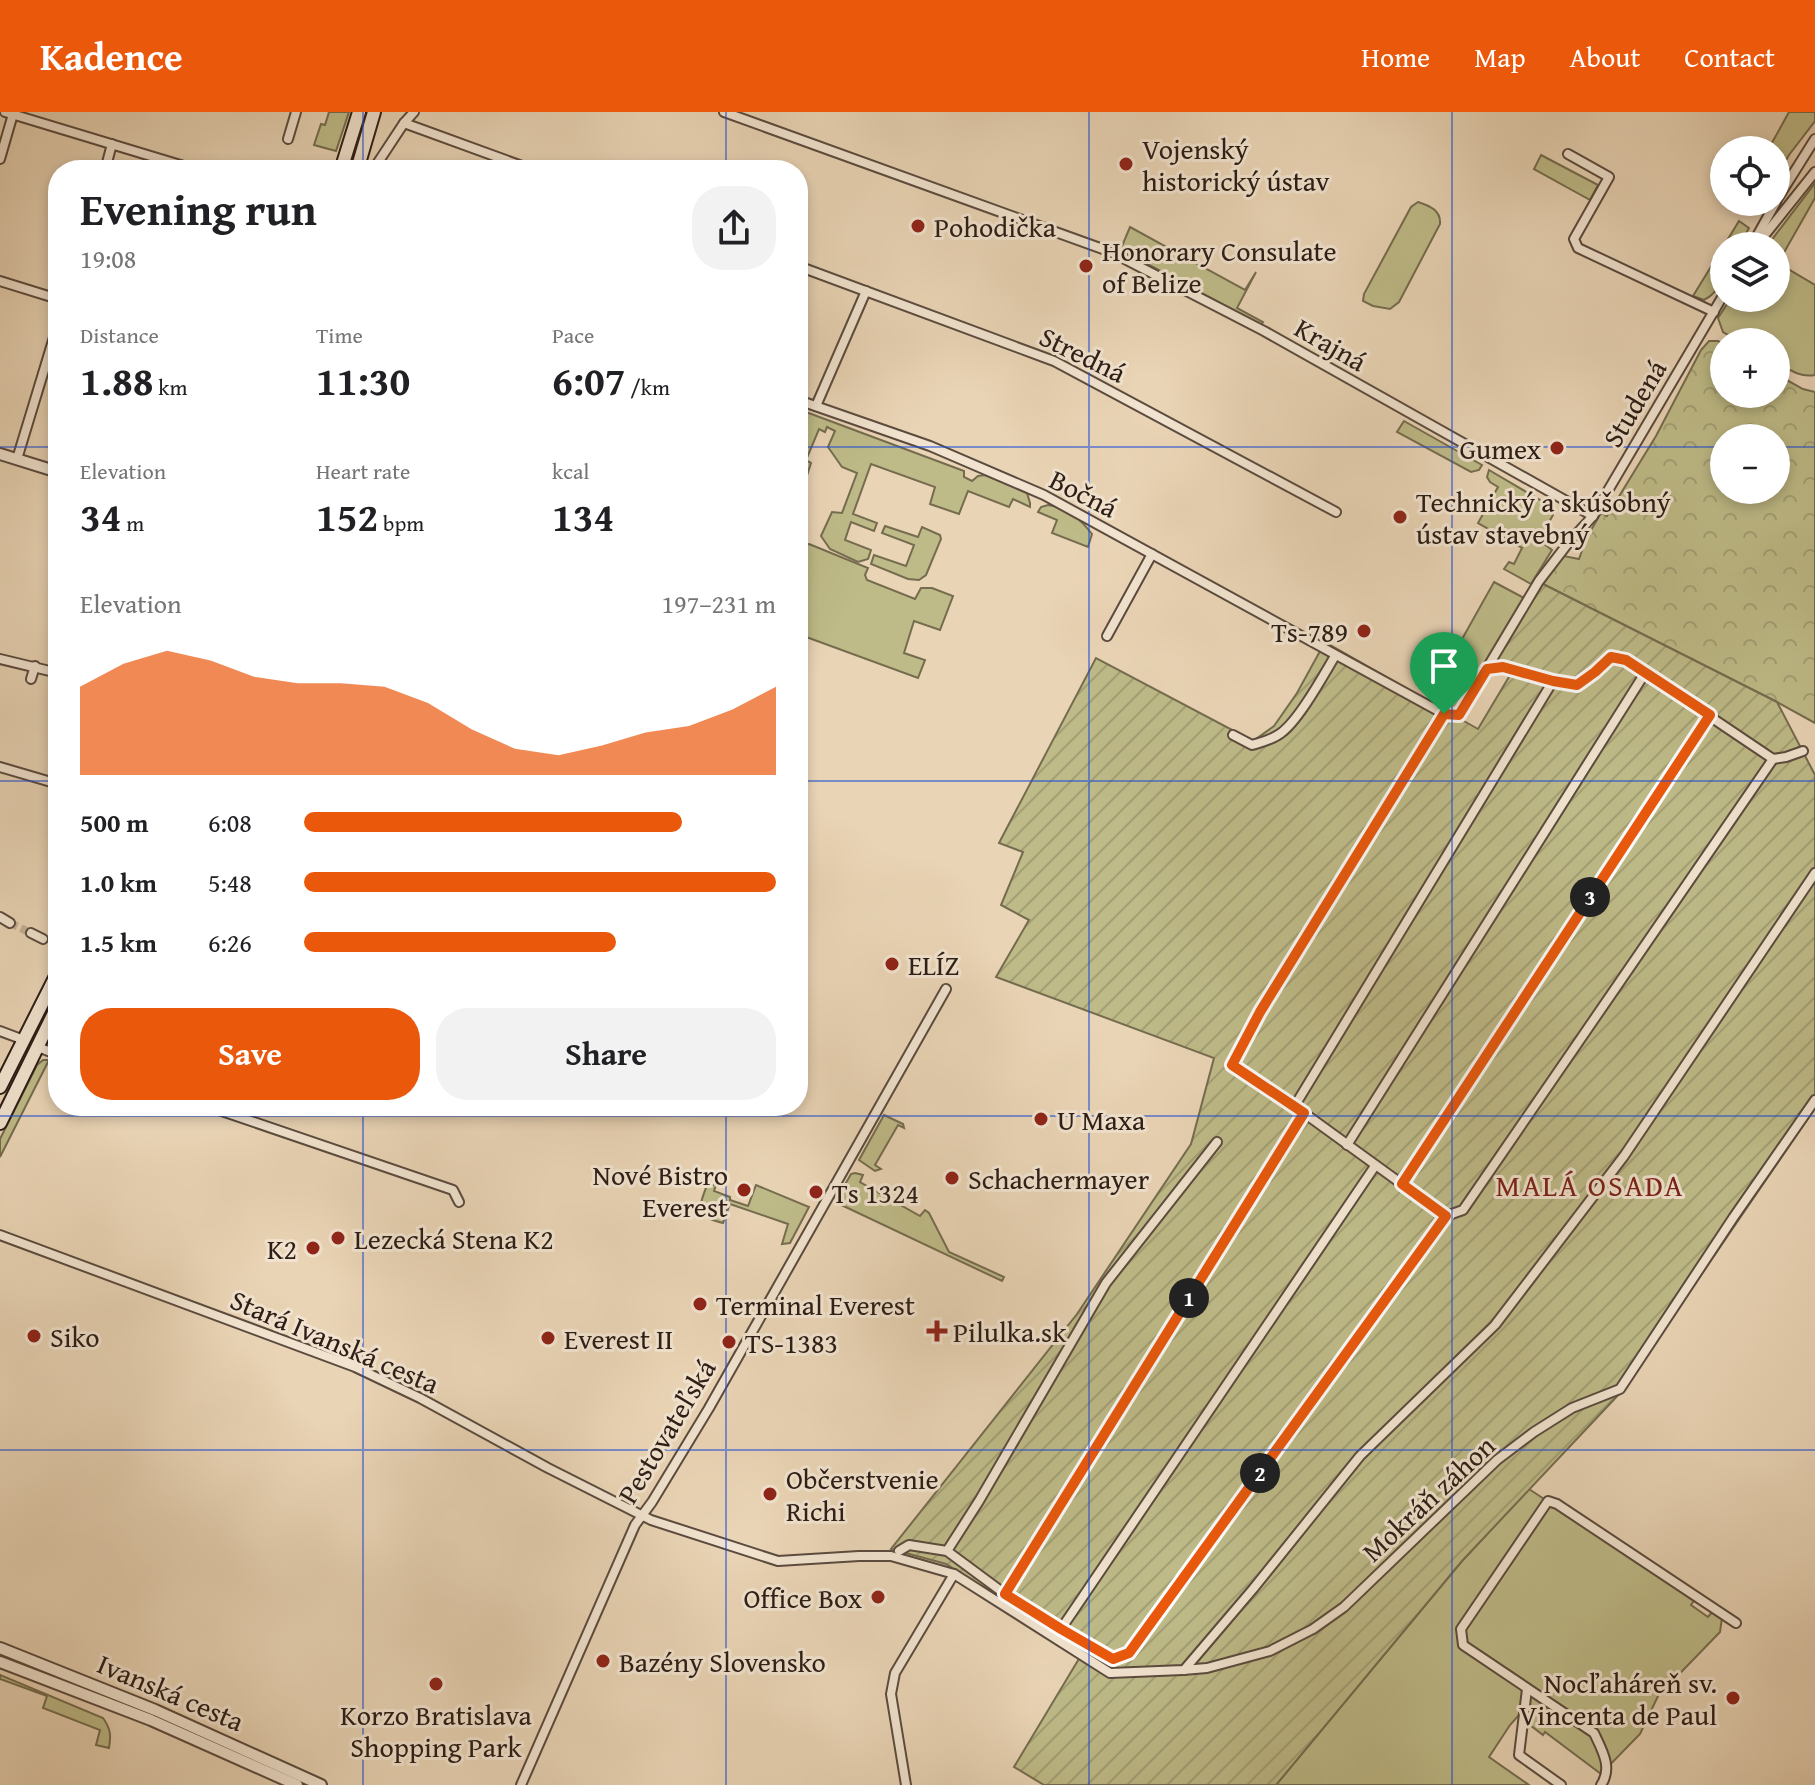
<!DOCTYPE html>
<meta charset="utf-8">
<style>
:root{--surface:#fff;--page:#f2f2f2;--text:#202124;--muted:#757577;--accent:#ea580c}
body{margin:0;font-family:"Gentium Book Plus",serif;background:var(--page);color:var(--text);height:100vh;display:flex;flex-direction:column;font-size:30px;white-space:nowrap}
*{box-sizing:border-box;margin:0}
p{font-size:26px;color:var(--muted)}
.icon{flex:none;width:44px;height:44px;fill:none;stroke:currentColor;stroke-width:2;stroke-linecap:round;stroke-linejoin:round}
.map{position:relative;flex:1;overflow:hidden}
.sheet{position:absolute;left:48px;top:48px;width:760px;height:956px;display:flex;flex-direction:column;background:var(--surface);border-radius:32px;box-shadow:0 4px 12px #0003}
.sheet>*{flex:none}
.tools{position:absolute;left:1710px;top:24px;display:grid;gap:16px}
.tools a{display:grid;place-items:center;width:80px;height:80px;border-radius:50%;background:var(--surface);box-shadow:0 4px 12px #0003;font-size:40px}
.pin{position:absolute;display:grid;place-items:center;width:68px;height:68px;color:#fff;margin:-82px -34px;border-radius:50% 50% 50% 0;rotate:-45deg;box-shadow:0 0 8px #0007}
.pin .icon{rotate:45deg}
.km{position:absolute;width:40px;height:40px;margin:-20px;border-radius:50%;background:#222;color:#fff;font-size:22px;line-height:40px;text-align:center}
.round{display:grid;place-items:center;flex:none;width:84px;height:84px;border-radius:32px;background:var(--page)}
.overview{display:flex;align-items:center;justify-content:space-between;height:136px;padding:0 32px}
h1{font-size:44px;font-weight:600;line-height:60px}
.stats{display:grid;grid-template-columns:repeat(3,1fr);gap:12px;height:136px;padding:8px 32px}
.stats div{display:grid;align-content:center}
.stats b{font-size:40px;font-weight:600}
.stats small{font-size:22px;font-weight:400}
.stats p{font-size:22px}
.chart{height:224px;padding:16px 32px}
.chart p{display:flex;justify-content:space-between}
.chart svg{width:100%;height:144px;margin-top:8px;fill:var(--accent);opacity:.7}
.button{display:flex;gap:16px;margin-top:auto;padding:16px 32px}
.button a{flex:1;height:92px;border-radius:32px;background:var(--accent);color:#fff;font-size:32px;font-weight:600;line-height:92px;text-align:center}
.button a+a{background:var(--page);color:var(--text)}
ul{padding:0 32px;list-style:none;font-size:26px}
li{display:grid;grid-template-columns:128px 96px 1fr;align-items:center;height:60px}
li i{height:20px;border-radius:10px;background:var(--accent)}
header{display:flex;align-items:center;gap:48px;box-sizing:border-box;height:112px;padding:0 40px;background:var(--accent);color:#fff}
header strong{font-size:38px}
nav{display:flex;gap:44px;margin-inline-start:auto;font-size:28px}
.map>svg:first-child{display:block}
</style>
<header>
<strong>Kadence</strong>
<nav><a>Home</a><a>Map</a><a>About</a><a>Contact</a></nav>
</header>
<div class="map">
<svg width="1815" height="1673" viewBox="0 0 1815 1673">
<defs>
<pattern id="forest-crowns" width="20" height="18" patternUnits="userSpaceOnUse" patternTransform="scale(2)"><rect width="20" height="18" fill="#bebb88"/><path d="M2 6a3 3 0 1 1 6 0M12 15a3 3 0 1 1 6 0" fill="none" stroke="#a3a075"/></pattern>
<pattern id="garden-furrows" width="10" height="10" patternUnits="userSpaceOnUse" patternTransform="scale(2)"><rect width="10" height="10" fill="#bebb88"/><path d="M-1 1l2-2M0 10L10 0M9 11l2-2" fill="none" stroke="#a3a075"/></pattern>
</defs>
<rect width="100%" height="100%" fill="#e9d4b5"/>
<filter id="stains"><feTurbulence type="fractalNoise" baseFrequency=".0025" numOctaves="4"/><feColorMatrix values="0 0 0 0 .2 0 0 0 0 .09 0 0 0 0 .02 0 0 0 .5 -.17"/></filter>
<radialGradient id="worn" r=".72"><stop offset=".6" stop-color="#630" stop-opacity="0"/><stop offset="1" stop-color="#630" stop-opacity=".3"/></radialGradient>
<g fill="#bebb88" stroke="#756c4f" stroke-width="2">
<path d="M329,0h20l-13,39 -22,-6 7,-21 4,1z"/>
<path d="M1789,0h26v9l-26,34 -13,23v-28h-8z"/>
<path d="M1541,43l57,30 -8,15 -56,-31z"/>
<path d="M1815,71v15l-37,65 37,22v90c-15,3 -27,-6 -39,-13v-20h-36l-17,-10 -5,-14 13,-20h45v-52h-9z"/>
<path d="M1418,90c12,4 23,8 22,22l-41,78 -9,7 -17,-3 -10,-5 1,-7 47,-87z"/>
<path d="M1739,109l10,7 -10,18h-15c0,20 1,44 -20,54l-11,-4z"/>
<path d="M1130,115l115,63 11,-18 -19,36 26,14 -2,3 -134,-72 -5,-7z"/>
<path d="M798,297l166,62v6l8,4 6,-5 7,-1 42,18 3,10v4l-17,-8 -4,8 -41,-16 -9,23 -29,-10 5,-17 -64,-23 -18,50 24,9 -3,8 -23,-9 -6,18 26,10 -3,9 -10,3 -28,-13 -9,-13 11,-24 10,1 15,-40 -15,-6 -14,-20 7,-16 -8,-4 -2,5 -6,-3 -13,31 5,3 -10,31 -3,-1z"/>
<path d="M1404,309l78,44 -3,5 -8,2 -74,-40z"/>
<path d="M1489,358l63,37 1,8 -14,25 13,10 -21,34 -27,-15 5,-7 5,2 8,-16 -44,-25 20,-36 -8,-5 -3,-5z"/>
<path d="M1048,393c20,2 33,15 44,29l-4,13 -36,-14 5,-13 -19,-8 3,-5z"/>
<path d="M885,414l33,11 4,-10 18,8 1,4 -15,36 -7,5 -11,-1 -37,-15 3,-9 32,11 8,-21 -32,-12z"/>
<path d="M809,432l59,24 -3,7 2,5 48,19 6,-11h11l21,8 -13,34 -26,-9 -10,32 21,7 -7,18 -120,-44v-70l6,-19z"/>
<path d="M1494,470l30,16 -67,114h-6l-7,-3 -6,-27z"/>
<path d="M43,948h6l-49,97v-18l37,-74z"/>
<path d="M884,1003l19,9 1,4 -6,-3 -23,40 6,4 -6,2 -16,-11z"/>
<path d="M855,1061l8,2 -3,7 60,34 5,-6 4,3 20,39 55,25 -2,4 -167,-79 16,-28z"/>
<path d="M707,1073h9l-2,6 16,6v3l18,6 8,-21 53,22 -19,36 -8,1 6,-20 -58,-20 -7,19c-28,-7 -25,-14 -16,-38z"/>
<path d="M1529,1377l166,110 -4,6 17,12 5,-6 9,7 -2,14 -62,64 -18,38 -39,40 -56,-42 -2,3 -25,-19 -8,9 -21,32 40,28h-253l186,-224z"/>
<path d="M0,1563l103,43c8,11 8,18 6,30l-13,-3 4,-15 -57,-22 4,-12 -47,-17z"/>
</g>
<path fill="url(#forest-crowns)" stroke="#756c4f" stroke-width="2" fill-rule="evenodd" d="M1709,229h9l6,3v50h52v-20l27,15 12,3v331l-38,-21 -234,-118 21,-28 15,3 8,-22 14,-24 6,3 49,-80 45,-86zM1724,326h52v52h-52z"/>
<path fill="url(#garden-furrows)" stroke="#756c4f" stroke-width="2" d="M1543,472l234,118 38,73v333l-194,284 -159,169 -186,224h-232l-30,-18 69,-115 -137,-88 -55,-15 186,-235 114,-170 23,-86 -218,-81 33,-57 -28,-15 22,-53 -24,-9 97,-185 157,83 21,-15 23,-33 28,-51 153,87 38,-64 -21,-3z"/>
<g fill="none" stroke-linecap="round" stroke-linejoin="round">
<path stroke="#c3af95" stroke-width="8" stroke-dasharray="8 4" stroke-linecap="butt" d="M10,811l21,10"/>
<defs>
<g id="minor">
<path d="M5,0l192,58"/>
<path d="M724,0l387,140 153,79 329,185"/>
<path d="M404,11l129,47"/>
<path d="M288,27l8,-27"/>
<path d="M1568,42l41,23 -35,62 4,9 136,64"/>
<path d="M0,47l13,-45"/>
<path d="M105,58l7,-26"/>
<path d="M373,58l31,-47 10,-11"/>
<path d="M1776,89l39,-62"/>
<path d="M1752,133l24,-43"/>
<path d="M1756,134l59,-74"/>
<path d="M798,154l256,95 282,151"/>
<path d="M0,169l58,18"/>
<path d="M798,288l132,46 114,49 400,219 15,1 80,-134 30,-39 24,-26 131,-222"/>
<path d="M816,294l50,-115"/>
<path d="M17,347l41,-135"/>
<path d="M1107,524l45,-82"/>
<path d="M0,547l58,14"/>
<path d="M1487,557c25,-3 40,5 64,11 8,2 17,3 26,5l18,-13 16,-15 15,3 147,99 13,-2 17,-6"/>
<path d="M31,567l4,-13"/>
<path d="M1444,602l-184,298 -28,53 72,48 142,103"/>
<path d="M1233,623l19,10c10,-3 20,-5 29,-12 18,-13 42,-57 54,-77"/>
<path d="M0,655l58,17"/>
<path d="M0,805l10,6"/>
<path d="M31,821l12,6"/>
<path d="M0,919l24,9"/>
<path d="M38,935l20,8"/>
<path d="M207,994l246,84 6,12"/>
<path d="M1294,995l259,-426"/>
<path d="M1347,1033l298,-472"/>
<path d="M1402,1072l308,-469"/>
<path d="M0,1123l355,132 65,31 128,70 103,52 127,41 81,-5h32l63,18 156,99 73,-3 24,-2 63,-17 43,-22 31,-22 153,-147 37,-28 38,-24 48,-19 113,-171 82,-118"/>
<path d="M899,1439l10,-6 38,6 58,43 56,35 52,30 16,-6 317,-437 17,-6 310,-451"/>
<path d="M947,1439l32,-50 127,-218 111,-141"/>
<path d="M1005,1482l299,-481"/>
<path d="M1061,1517l314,-463"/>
<path d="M1184,1558l69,-81 107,-133 135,-131 129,-169 191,-283"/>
<path d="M1527,1577l-8,66 42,30"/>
<path d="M521,1673l114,-260 17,-23 57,-94 237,-419"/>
<path d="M906,1673l-15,-91 4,-21 59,-99"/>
<path d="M1601,1673c12,-17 1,-35 -7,-52l-131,-88 -2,-16 87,-128 9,3 179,119"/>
</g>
<g id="tertiary">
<path d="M0,342l58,18"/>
<path d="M0,1536l155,62 166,75"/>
<path d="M0,1550l151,58 146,65"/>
</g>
<g id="secondary">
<path d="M341,58l18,-58"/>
<path d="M357,58l17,-58"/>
<path d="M0,975l58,-115"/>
<path d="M0,1011l58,-118"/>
</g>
</defs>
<use href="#minor" stroke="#5b4b3e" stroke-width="12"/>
<use href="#tertiary" stroke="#5b4b3e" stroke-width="14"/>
<use href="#secondary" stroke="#2c1d16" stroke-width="16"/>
<use href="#minor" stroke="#f1e3cf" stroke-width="8"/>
<use href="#tertiary" stroke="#f1e3cf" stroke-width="10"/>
<use href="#secondary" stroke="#f1e3cf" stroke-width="12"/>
</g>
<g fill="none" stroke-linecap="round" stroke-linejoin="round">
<defs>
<path id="route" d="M1611,545l15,3 84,55 -308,469 44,32 -317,437 -16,6 -52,-30 -56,-35 299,-481 -72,-48 28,-53 184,-298 15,1 28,-46 16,-2 50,14 24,4 18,-13z"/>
</defs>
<use href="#route" stroke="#fff" stroke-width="16"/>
<use href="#route" stroke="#ea580c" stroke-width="10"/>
</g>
<path fill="none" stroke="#1d4ed8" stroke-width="2" stroke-opacity="0.55" d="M363,0v58M726,0v58M1089,0v1673M1452,0v1673M0,335h58M798,335h926M1776,335h39M0,669h58M798,669h1017M363,994v679M726,994v679M0,1004h1815M0,1338h1815"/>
<g fill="#8f2418" stroke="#f1e3cf" stroke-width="3">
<circle cx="1126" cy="52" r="8"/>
<circle cx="918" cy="114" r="8"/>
<circle cx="1086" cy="154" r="8"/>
<circle cx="1557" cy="336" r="8"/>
<circle cx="1400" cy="405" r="8"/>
<circle cx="1364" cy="519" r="8"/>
<circle cx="892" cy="852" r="8"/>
<circle cx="1041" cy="1007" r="8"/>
<circle cx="952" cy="1066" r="8"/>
<circle cx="744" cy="1078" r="8"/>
<circle cx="816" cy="1080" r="8"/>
<circle cx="338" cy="1126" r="8"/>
<circle cx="313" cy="1136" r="8"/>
<circle cx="700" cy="1192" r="8"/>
<path d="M933 1207h8v8h8v8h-8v8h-8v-8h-8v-8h8z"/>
<circle cx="34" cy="1224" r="8"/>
<circle cx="548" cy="1226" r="8"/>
<circle cx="729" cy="1230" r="8"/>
<circle cx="770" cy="1382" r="8"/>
<circle cx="878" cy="1485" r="8"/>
<circle cx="603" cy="1549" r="8"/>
<circle cx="436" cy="1572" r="8"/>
<circle cx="1733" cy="1586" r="8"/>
</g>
<g text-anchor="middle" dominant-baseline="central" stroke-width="6" stroke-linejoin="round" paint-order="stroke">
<g font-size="28" fill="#2c1d16" stroke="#f1e3cf" text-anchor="start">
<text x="1142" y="36">Vojenský<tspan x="1142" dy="32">historický ústav</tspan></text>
<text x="934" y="114">Pohodička</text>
<text x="1102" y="138">Honorary Consulate<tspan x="1102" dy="32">of Belize</tspan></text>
<text x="1541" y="336" text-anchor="end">Gumex</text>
<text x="1416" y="389">Technický a skúšobný<tspan x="1416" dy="32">ústav stavebný</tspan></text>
<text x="1348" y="519" text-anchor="end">Ts-789</text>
<text x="908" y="852">ELÍZ</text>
<text x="1057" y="1007">U Maxa</text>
<text x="728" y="1062" text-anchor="end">Nové Bistro<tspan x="728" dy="32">Everest</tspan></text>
<text x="968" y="1066">Schachermayer</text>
<text x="832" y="1080">Ts 1324</text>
<text x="354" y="1126">Lezecká Stena K2</text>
<text x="297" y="1136" text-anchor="end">K2</text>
<text x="716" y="1192">Terminal Everest</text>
<text x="953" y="1219">Pilulka.sk</text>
<text x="50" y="1224">Siko</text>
<text x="564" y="1226">Everest II</text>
<text x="745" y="1230">TS-1383</text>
<text x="786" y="1366">Občerstvenie<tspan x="786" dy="32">Richi</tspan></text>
<text x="862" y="1485" text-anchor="end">Office Box</text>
<text x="619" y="1549">Bazény Slovensko</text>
<text x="1717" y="1570" text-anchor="end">Nocľaháreň sv.<tspan x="1717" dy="32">Vincenta de Paul</tspan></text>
<text x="436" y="1602" text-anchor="middle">Korzo Bratislava<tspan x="436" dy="32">Shopping Park</tspan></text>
</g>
<g font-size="28" fill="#2c1d16" stroke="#f1e3cf">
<text transform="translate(1331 232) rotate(30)">Krajná</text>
<text transform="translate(1083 242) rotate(26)">Stredná</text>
<text transform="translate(1634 291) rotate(-59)">Studená</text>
<text transform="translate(1084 381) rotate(27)">Bočná</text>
<text transform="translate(335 1229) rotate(23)">Stará Ivanská cesta</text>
<text transform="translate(666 1319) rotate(-59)">Pestovateľská</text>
<text transform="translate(1428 1386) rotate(-43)">Mokráň záhon</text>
<text transform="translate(171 1580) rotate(23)">Ivanská cesta</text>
</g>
<g font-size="30" letter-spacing="2" fill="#7a1f14" stroke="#f1e3cf">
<text x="1590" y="1073">MALÁ OSADA</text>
</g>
</g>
<rect width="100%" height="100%" filter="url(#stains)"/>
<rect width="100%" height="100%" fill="url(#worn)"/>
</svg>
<div class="tools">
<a><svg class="icon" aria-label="locate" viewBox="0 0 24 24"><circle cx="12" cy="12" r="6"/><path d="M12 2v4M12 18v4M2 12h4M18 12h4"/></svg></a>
<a><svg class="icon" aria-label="layers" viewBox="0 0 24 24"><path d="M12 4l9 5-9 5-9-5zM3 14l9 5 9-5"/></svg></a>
<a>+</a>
<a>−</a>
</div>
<div class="pin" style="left:1444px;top:602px;background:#1e9e55"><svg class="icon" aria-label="arrive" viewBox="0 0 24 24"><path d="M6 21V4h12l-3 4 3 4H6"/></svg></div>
<b class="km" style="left:1189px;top:1186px">1</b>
<b class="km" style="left:1260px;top:1361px">2</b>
<b class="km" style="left:1590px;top:785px">3</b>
<section class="sheet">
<div class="overview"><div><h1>Evening run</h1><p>19:08</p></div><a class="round"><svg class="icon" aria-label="share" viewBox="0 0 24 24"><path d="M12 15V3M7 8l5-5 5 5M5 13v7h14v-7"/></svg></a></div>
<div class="stats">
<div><p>Distance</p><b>1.88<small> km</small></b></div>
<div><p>Time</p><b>11:30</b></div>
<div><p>Pace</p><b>6:07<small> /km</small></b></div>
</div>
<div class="stats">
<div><p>Elevation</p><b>34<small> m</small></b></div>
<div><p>Heart rate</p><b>152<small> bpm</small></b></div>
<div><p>kcal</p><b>134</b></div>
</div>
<div class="chart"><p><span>Elevation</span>197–231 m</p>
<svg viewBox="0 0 160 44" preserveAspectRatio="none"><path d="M0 44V17L10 10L20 6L30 9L40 14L50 16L60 16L70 17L80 22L90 30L100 36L110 38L120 35L130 31L140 29L150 24L160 17V44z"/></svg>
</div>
<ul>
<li><b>500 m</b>6:08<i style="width:80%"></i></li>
<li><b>1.0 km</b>5:48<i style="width:100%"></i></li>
<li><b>1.5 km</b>6:26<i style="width:66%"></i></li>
</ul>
<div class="button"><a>Save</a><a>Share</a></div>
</section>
</div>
